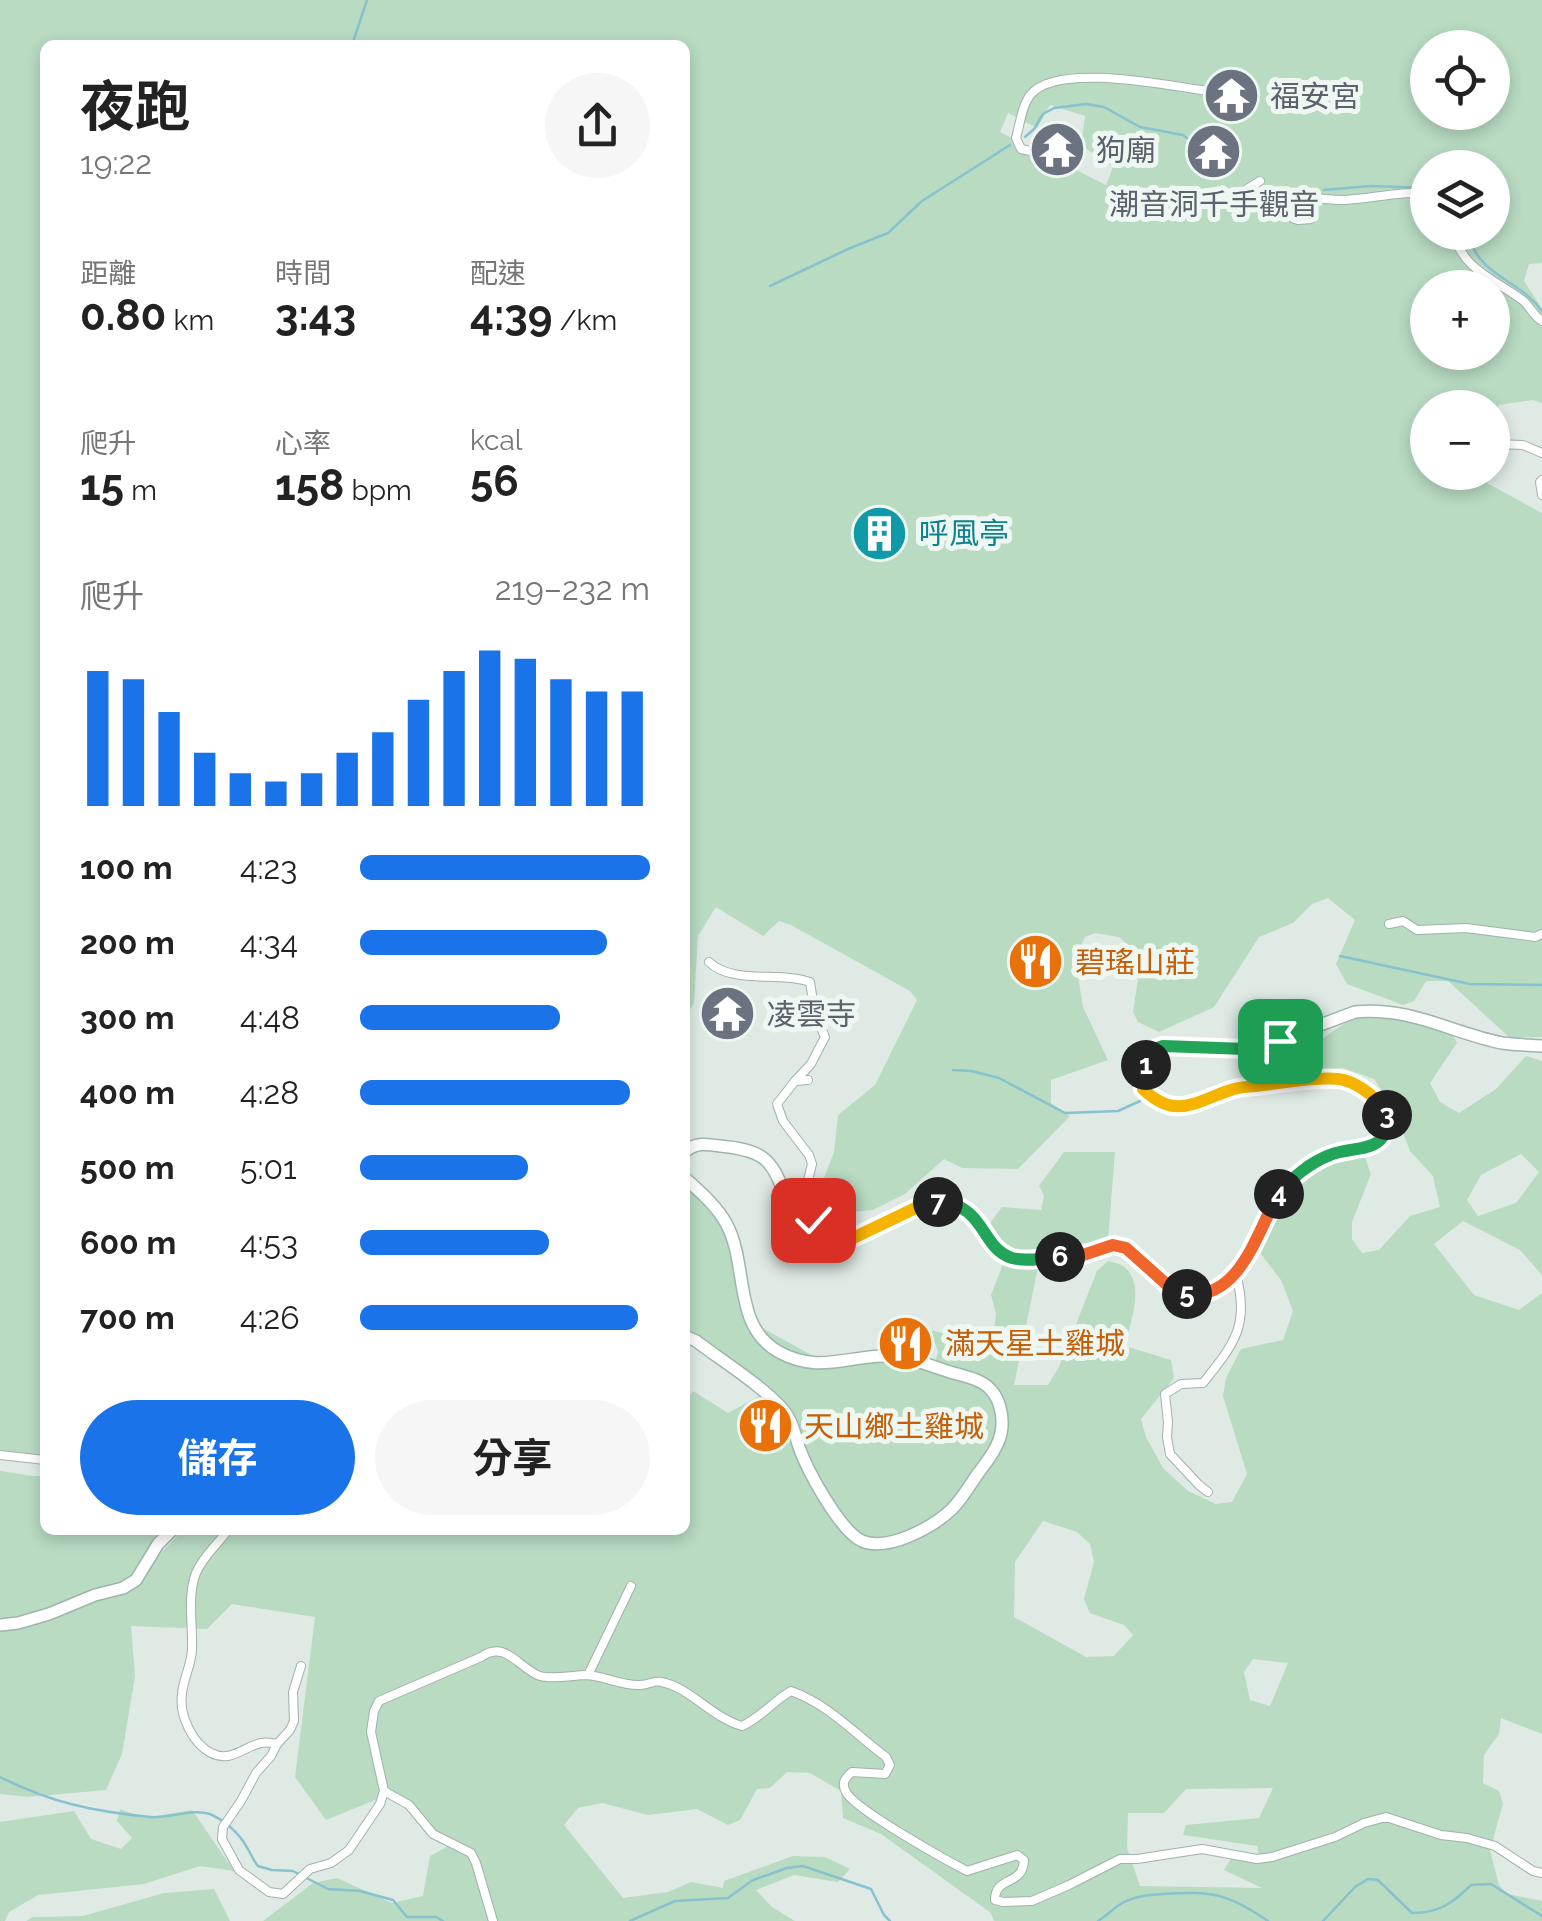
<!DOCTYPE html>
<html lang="zh-TW">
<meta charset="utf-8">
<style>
:root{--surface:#fff;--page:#f6f6f6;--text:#222;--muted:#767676;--accent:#1a73e8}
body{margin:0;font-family:Raleway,"Noto Sans TC",sans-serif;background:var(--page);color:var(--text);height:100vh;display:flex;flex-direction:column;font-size:38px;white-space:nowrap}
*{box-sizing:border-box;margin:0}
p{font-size:32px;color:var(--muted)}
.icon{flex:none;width:55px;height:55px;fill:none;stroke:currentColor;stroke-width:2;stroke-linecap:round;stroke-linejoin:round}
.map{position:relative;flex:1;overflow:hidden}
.side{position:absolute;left:40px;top:40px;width:650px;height:1495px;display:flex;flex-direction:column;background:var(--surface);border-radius:15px;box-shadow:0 5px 15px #0003}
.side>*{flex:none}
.buttons{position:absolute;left:1410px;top:30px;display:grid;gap:20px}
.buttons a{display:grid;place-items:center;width:100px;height:100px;border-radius:50%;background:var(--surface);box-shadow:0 5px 15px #0003;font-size:50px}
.pin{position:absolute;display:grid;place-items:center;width:85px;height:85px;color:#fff;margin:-42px;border-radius:20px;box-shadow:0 5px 15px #0006}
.km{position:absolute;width:50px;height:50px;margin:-25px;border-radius:50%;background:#222;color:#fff;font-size:28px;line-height:50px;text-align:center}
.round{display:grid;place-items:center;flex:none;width:105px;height:105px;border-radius:52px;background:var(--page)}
.head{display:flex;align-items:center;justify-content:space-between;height:170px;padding:0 40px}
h1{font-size:55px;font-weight:700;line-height:75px}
.figures{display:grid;grid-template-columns:repeat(3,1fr);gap:15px;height:170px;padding:10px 40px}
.figures div{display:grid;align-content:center}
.figures b{font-size:42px;font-weight:700}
.figures small{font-size:28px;font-weight:400}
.figures p{font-size:28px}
.chart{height:280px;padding:20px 40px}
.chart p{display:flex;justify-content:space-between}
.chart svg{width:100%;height:180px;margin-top:10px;stroke:var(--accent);stroke-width:6}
.action{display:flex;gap:20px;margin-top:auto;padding:20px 40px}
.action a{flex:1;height:115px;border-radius:60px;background:var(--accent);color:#fff;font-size:40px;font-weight:700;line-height:115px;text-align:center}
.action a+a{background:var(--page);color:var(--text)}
ul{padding:0 40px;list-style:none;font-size:32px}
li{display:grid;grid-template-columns:160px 120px 1fr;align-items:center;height:75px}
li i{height:25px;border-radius:12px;background:var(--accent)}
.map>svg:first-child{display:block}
</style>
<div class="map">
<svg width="1542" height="1921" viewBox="0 0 1542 1921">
<rect width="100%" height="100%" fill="#dfeae5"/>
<g fill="#b8dbc2" fill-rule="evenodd">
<path d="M0,0h1542v263l-13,1 -5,17 18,28v94l-9,-3 -34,5 -6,10 -1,-7h-64v64l27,1 30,9 57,31v524l-32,1 -62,-57h-22l-12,20 -11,4 -56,-21 -11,-20 19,-44 -27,-22 -16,6 -19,19 -34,14 -45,70 -55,25 -21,-10 -5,-10 5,-33 -10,-34 -9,-8 -24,-4 -10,4 -10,21 8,49 25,53 -57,20v23l19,13 -52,53 -56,-1 -18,-9 -39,35 -32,16 -34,3 -17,-30 12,-31 4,-37 37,-30 42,-85 -7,-9 -119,-66 -12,-4 -16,15 -47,-29 -18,29 -4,67 -9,15v-973h-640v1409l-11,2 -34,-6zM1428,48h64v64h-64zM1050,105l35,11 -4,29 32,22 -7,18 -106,-53 8,-19 29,15zM1428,168h64v64h-64zM1428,288h64v64h-64z"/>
<path d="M1364,1009l88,24 5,10 -27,40 10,19 19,11 37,-24 30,-33 16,5v214l-22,-25 -57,-29 -29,23 40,51 45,15 23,-17v441l-41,-16 -2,16 -15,21 -1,28 16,8 4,13 -13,46 9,35 8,9 35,7v20h-548l-3,-8 -110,-79 -38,-16 -2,-27 -31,-18 -23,-1 -17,16 -13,1 -17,31 -12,5 -31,-16 -49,6 -46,-12 -24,5 -14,17 59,73 45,-6 23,-10 32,6 1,-7 69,-25 32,1 25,12 -12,13 -44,-7 -38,15 16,17 23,14h-532l50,-38 24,-5 55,25 31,-7 7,-40 20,-11 -60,-51 -64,26 -31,-43 20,-160 -83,-13 -25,25 -76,-3 4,50 -13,78 -16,36 -78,7 -28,-3v-323l33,5h12v54h118l-11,11 7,14 24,-25h502v-127l8,-12 35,22 35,-19 -78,-55v-163l30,29 40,115 9,9 53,29 118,5 3,-11 -7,-22 61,16 4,-32 -5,-19 16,-41 -17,-31 12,-16 39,3 3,-14 -5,-10 25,-34h51l-7,88 -54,7 -15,15 -25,123h34l11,-18 38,-96 11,-10c6,2 12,2 16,6 22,16 6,57 1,79l46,14 3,18 -33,41 5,18 17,31 25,23 28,13 16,-2 15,-28 -24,-78 3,-18 15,-29 42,-9 10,-29 -12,-31 -20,-26 21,-59 36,-31 31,-10 16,4 6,16 -19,48v17l10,14 17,-3 31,-34 30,-9 -7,-31 -23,-25 -17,-44 -19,-28 -31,-11 -68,5zM1521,1154l18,18 -23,31 -38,13 -11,-16 14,-25zM1043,1521l34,11 13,12 4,18 -10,37 6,14 34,12 9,10 -19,21 -28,1 -72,-40 1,-55zM1253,1659l35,4 -18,43 -20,-6 -6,-28zM1273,1788l-14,30 -73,7 -3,10 74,11 2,9 -25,-1 -10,16 38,18 -122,-2 -13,-38 1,-35h36l22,-24z"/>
<path d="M120,1809l24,9 48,-8 42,61 -34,-5 -56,18 -106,11 -29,17 -4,9h-5v-99l74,-11 17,28 30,10 11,-11 -15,-17z"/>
<path d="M214,1889l16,32h-204l7,-4 50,-1 81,-23z"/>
</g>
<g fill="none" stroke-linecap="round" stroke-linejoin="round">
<g stroke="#87c2ce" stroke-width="2.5">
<path d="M352,45l15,-45"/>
<path d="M1025,137l9,-8 9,-15 11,-6 32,-4 18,3 36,20 43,8 26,21"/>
<path d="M1324,190l46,-4 58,2"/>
<path d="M1467,232c13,47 50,45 75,79"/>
<path d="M770,286l78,-37 40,-16 34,-32 88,-56"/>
<path d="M1340,956l130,28 72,1"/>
<path d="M953,1070l18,1 28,7 66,35 53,-2 22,-10"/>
<path d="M0,1777c52,26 92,34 150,40 20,2 44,-10 62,-2 13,6 27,18 34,31 5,7 6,13 12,20l14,4 21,1 35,18 32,2 33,9 14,17h29l7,4"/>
<path d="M630,1921l45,-20 53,-3 25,-18 34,-12 16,-2 68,23 13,26 6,6"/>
<path d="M1098,1921c9,-6 17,-14 26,-19 12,-6 26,-7 39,-8 49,-3 64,-1 105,27"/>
<path d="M1323,1921l32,-34 13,-8 10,1 34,33c27,0 41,-10 59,-28l20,-1 51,32"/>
</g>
<defs>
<g id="street">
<path d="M1055,160l-15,-7 -19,-4 -5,-11c4,-14 6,-33 15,-44 28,-32 138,-8 177,-3l6,-5"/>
<path d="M1260,181l-16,10 -3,7 57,22 13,-1 2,-5 -12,-10 -31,-9c24,-2 47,5 71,5 28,0 59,-10 87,-6"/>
<path d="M1454,232c6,36 41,48 67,67 9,6 11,16 21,22"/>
<path d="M1492,444l31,1 19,8"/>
<path d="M1542,480l-2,2 2,13"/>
<path d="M1389,924l14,-3 14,9 49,-2 69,9 7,-3"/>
<path d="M709,962c24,23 71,9 101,20l5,32 10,23 -14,27 -16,17"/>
<path d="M808,1080l-13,1 -18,23 6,17 26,34 3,9 -7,28v13l8,16 14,14"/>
<path d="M0,1455l45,5"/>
<path d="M1208,1492l-9,-7 -29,-31 -3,-17 1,-15 -3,-28 16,-10 22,-1c31,-39 47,-57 33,-109"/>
<path d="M228,1530c-10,14 -25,26 -32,43 -9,23 -3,51 -4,76 0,15 -9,30 -10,45 -3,21 10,49 29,59 20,10 32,-6 50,-10 4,-1 12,0 16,1l-6,12 -15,17 -15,28 -18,26 -1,12 17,31 30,22 14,2 27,-25 21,-6 18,-13 31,-46 4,-13 -13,-59 3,-21 5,-10 102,-44c25,-18 38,12 59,19 15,4 32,-1 47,-1 17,1 35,11 53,10 8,0 14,-5 22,-3 28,6 51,36 80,44 20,-9 31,-25 49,-35 37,13 64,43 95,66l4,8 -5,9 -33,-2c-7,6 -11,11 -6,20 8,17 100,68 121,79l50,-16 7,5c-1,27 -29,15 -29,40l8,2 29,-1 37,-16 51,-26h17l65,-10 55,10 15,-2 63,-20 29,-14 22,-6 55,18 26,3 28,8 38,25 9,2"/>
<path d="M588,1675l43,-89"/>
<path d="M277,1744l13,-14 4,-9 -1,-29 8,-26"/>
<path d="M384,1791l25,14 24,29 38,19 5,10 17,58"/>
</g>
<g id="secondary">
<path d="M685,1152c10,-10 22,-8 35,-6 41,4 52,11 65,50 2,7 3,16 7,22 4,7 17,13 25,16 56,20 80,-35 127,-32 38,1 38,45 66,55 14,5 53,2 68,0 12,-2 24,-12 36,-12 26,0 43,44 73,49 59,10 72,-85 106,-115 11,-9 24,-20 38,-25 16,-6 35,-1 49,-15 9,-9 11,-23 3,-34 -8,-9 -26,-21 -38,-24 -13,-4 -99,4 -113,9 -35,11 -56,32 -89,-1l-1,-14 10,-25 11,-3 83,2 15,-2 94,-35c57,-5 94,20 147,31 13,2 27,2 40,3"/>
<path d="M685,1178c15,14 31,27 41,45 23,42 6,103 53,129 38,21 66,5 104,4 23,-1 45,9 67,16 13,4 32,7 41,18 11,12 14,35 8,50 -4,12 -13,23 -20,32 -9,13 -17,27 -27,37 -19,18 -64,43 -90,32 -22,-10 -55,-71 -63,-94 -4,-12 -6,-25 -14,-35 -18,-23 -64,-52 -89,-71l-11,-5"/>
<path d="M0,1625l18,-2 31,-9 46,-19 28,-7 13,-8 22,-36 14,-14"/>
</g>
</defs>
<use href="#street" stroke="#a2b1ac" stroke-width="10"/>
<use href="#secondary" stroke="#9eb5ad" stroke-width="14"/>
<use href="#street" stroke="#fff" stroke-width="8"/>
<use href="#secondary" stroke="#fff" stroke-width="11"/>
</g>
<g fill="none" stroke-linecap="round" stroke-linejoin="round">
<defs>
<path id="split-1" d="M1146,1065l6,-15 11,-4 83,3 34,-8"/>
<path id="split-2" d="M1146,1065l-4,10 1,14c33,32 53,12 88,1 8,-3 16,-3 24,-4"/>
<path id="split-3" d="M1255,1086c22,-2 69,-11 89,-6 17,5 36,20 43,35"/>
<path id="split-4" d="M1279,1194c12,-16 32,-32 51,-39 25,-10 60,0 57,-40"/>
<path id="split-5" d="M1187,1294c54,6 70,-64 92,-100"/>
<path id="split-6" d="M1060,1257l20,-1 33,-11 13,3 48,43 13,3"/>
<path id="split-7" d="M938,1202c48,2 42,46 74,56 14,4 33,0 48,-1"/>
<path id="split-8" d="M813,1220l17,18 21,1 75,-36 12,-1"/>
</defs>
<use href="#split-1" stroke="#fff" stroke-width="20"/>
<use href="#split-2" stroke="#fff" stroke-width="20"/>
<use href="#split-3" stroke="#fff" stroke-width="20"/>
<use href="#split-4" stroke="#fff" stroke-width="20"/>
<use href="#split-5" stroke="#fff" stroke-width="20"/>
<use href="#split-6" stroke="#fff" stroke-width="20"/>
<use href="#split-7" stroke="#fff" stroke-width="20"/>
<use href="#split-8" stroke="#fff" stroke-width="20"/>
<use href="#split-1" stroke="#22a559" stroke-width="12"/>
<use href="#split-2" stroke="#f5b400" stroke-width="12"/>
<use href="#split-3" stroke="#f5b400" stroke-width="12"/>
<use href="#split-4" stroke="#22a559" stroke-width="12"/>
<use href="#split-5" stroke="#f0652b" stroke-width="12"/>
<use href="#split-6" stroke="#f0652b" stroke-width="12"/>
<use href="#split-7" stroke="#22a559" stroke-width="12"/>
<use href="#split-8" stroke="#f5b400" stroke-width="12"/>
</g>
<defs>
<symbol id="temple-disc" viewBox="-11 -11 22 22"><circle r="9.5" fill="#6b7280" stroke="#eff7f3"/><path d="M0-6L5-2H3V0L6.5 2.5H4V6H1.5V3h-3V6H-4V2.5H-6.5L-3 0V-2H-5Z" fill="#fff"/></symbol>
<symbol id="building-disc" viewBox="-11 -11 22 22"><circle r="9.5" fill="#0f9aa8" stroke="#eff7f3"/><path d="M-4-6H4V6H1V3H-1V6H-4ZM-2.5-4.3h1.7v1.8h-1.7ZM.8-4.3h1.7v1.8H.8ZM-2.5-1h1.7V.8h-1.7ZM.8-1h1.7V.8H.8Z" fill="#fff"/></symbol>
<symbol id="restaurant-disc" viewBox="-11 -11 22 22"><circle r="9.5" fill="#e8710a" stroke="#eff7f3"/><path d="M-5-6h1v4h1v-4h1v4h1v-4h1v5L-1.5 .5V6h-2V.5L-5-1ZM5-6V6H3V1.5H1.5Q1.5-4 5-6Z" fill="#fff"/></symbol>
</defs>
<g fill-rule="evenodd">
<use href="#temple-disc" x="1200" y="64" width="63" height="63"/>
<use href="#temple-disc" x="1026" y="118" width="63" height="63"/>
<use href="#temple-disc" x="1182" y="120" width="63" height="63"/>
<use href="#building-disc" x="848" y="502" width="63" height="63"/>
<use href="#restaurant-disc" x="1004" y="930" width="63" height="63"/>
<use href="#temple-disc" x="696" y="982" width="63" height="63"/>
<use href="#restaurant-disc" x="874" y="1312" width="63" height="63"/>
<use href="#restaurant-disc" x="734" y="1394" width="63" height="63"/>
</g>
<g text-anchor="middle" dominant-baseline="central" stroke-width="10" stroke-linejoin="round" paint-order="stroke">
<g font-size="30" fill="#5b616d" stroke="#eff7f3" text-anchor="start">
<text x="1270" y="96">福安宮</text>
<text x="1096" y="150">狗廟</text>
<text x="1214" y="204" text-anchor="middle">潮音洞千手觀音</text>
<text x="766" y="1014">凌雲寺</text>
</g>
<g font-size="30" fill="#0d838f" stroke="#eff7f3" text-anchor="start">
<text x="919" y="533">呼風亭</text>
</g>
<g font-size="30" fill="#c56008" stroke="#eff7f3" text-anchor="start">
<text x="1075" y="962">碧瑤山莊</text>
<text x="945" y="1343">滿天星土雞城</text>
<text x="804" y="1426">天山鄉土雞城</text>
</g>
</g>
</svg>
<div class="buttons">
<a><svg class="icon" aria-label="locate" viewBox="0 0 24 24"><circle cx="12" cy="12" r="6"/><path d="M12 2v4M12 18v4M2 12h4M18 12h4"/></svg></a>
<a><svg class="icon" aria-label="layers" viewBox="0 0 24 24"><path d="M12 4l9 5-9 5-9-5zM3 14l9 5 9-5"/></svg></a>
<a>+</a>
<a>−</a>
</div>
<div class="pin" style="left:1280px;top:1041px;background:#1e9e55"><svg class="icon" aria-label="arrive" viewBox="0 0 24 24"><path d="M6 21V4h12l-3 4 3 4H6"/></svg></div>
<div class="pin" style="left:813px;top:1220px;background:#d93025"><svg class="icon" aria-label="check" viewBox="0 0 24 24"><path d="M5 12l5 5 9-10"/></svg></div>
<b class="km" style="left:1146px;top:1065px">1</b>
<b class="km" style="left:1387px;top:1115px">3</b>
<b class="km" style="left:1279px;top:1194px">4</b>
<b class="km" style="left:1187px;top:1294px">5</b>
<b class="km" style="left:1060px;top:1257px">6</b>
<b class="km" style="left:938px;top:1202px">7</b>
<section class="side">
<div class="head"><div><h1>夜跑</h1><p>19:22</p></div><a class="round"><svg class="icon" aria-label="share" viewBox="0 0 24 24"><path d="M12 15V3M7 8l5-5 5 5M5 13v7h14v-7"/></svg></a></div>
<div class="figures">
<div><p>距離</p><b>0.80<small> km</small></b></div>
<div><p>時間</p><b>3:43</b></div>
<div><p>配速</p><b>4:39<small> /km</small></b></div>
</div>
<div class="figures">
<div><p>爬升</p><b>15<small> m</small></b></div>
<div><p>心率</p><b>158<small> bpm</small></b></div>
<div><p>kcal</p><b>56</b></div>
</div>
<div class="chart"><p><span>爬升</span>219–232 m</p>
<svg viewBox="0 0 160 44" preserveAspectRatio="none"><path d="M5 44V11M15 44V13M25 44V21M35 44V31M45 44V36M55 44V38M65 44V36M75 44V31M85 44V26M95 44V18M105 44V11M115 44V6M125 44V8M135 44V13M145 44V16M155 44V16"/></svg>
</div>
<ul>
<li><b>100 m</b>4:23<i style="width:100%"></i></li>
<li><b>200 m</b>4:34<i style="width:85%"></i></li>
<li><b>300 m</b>4:48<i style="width:69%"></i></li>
<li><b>400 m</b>4:28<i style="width:93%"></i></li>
<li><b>500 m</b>5:01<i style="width:58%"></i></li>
<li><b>600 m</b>4:53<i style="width:65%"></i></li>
<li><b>700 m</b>4:26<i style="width:96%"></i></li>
</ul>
<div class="action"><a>儲存</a><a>分享</a></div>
</section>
</div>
